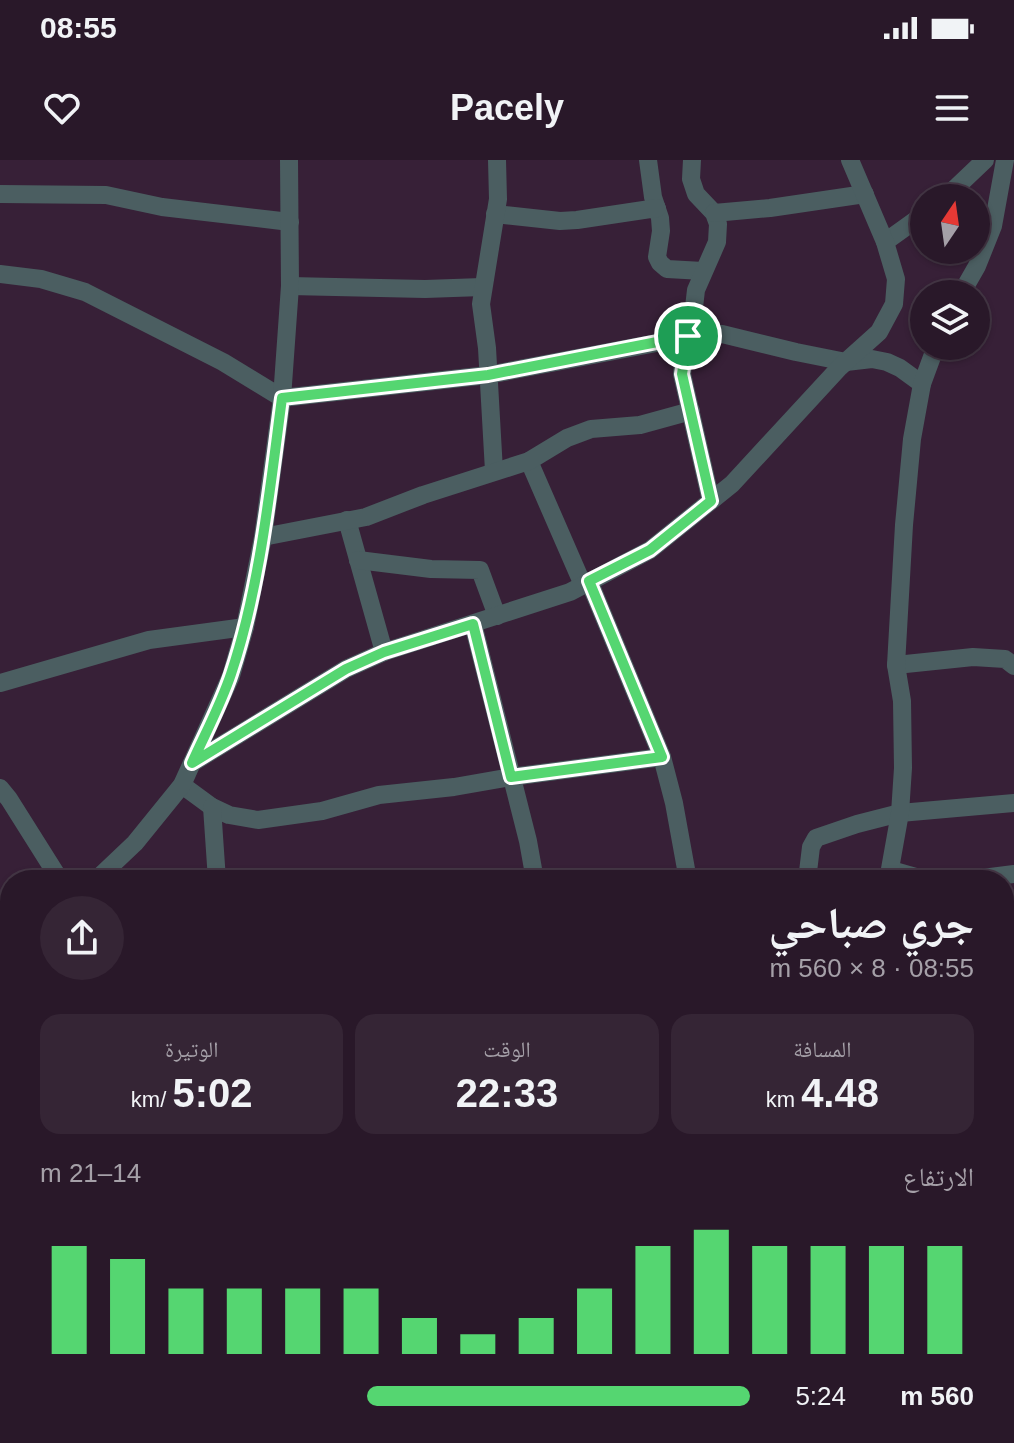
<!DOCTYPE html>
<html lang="ar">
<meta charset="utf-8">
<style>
:root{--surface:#291829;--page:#352535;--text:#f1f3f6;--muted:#a5a0a8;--line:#453746;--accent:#55d671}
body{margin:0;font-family:Helvetica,"Noto Naskh Arabic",sans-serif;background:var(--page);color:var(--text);direction:rtl;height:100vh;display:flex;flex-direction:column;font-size:30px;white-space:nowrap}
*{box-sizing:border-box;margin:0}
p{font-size:26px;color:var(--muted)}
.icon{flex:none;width:44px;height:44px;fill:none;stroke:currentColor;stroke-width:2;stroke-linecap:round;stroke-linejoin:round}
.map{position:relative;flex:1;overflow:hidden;direction:ltr}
.panel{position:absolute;left:0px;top:710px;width:1014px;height:574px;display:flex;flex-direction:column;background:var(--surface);border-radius:32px 32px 0 0;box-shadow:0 2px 6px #0004,0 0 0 2px var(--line);direction:rtl}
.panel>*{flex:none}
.needle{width:52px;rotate:13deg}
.buttons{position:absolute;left:910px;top:24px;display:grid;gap:16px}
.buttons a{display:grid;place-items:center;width:80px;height:80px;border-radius:50%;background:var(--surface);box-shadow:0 2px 6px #0004,0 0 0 2px var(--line);font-size:40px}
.pin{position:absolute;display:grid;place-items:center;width:68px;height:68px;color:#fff;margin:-34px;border:4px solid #fff;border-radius:50%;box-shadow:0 2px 8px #0007}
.round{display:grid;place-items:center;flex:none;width:84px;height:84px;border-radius:42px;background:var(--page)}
.head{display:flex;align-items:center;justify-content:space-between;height:136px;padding:0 40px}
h1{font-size:44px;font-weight:800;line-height:60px}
.metrics{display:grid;grid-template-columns:repeat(3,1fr);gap:12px;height:136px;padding:8px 40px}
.metrics div{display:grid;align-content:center;border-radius:20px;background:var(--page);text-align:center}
.metrics b{font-size:40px;font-weight:800}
.metrics small{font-size:22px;font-weight:400}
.metrics p{font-size:22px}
.chart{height:224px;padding:16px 40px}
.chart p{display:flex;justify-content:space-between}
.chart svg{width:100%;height:144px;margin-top:8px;stroke:var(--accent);stroke-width:6}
ul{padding:0 40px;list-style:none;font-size:26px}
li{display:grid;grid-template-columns:128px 96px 1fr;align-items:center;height:60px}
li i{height:20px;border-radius:10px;background:var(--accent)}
.status{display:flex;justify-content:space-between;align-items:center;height:56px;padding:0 40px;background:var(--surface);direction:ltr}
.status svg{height:22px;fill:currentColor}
header{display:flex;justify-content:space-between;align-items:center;height:104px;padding:0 40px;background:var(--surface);font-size:36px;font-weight:800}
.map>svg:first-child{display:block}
</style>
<div class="status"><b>08:55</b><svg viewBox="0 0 49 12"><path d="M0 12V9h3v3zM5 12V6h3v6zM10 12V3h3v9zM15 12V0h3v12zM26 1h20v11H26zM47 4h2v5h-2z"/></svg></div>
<header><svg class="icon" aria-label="menu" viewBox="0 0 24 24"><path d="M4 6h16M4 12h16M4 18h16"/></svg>Pacely<svg class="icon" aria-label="heart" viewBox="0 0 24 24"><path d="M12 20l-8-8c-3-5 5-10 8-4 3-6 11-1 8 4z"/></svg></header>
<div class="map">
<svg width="1014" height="1283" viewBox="0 0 1014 1283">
<rect width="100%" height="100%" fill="#372037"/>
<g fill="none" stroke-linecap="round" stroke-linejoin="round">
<g stroke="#4b5e61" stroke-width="18">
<path d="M648,0l5,37 7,21 1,13 -4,26 3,6 7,6 36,2"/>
<path d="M692,0l-1,19 5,15 18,19 4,11 -1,18 -21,48 -3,26 -8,32 -3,26 29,127"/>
<path d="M0,34l106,1 56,12 128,15"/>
<path d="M945,38l40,-38"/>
<path d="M714,53l56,-5 95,-14"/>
<path d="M495,54l65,7 17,-1 80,-12"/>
<path d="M885,82l39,-28"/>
<path d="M0,114l41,5 44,13 138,70 59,36 206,-23 221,-42 13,1 74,18 50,10 26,-3 15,3 13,6 22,16"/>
<path d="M290,126l135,3 57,-2"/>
<path d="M961,134l16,-28 16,-40 12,-66"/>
<path d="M529,301l54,124"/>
<path d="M494,311l-7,-123 -6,-44 17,-105 -1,-39"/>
<path d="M347,360l37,132"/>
<path d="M263,377l103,-20 57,-22 106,-34 38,-23 24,-9 49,-4 51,-14"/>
<path d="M358,400l73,9 49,1 17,46"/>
<path d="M589,421l73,176 12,46 14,77"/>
<path d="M473,464l55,217 7,39"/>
<path d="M896,505l77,-8 32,2 9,7"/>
<path d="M0,523l149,-43 96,-13"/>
<path d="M192,603l154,-94 38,-17 186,-60 80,-42 82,-66 108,-117 39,-35 15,-28 2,-25 -11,-37 -35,-82"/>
<path d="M182,625l30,22 17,8 29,5 64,-9 57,-16 75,-8 57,-10 151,-20"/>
<path d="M0,628l9,11 51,81"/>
<path d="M212,647l5,73"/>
<path d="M891,710l35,10"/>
<path d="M96,720l39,-37 47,-58 49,-109 14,-49 18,-90 19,-139 8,-112 -1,-126"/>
<path d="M807,720l4,-33 5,-9 41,-14 43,-11 114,-10"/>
<path d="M888,720l12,-67 3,-45 -1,-67 -6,-36 8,-140 8,-86 10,-55 14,-38"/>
<path d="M967,720l47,-6"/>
<path d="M0,813l10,-10"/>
<path d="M1004,825l10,2"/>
<path d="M0,863l10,1"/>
<path d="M1004,924l10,-1"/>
<path d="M412,1274l19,9"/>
<path d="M617,1274h91"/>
<path d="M809,1274l17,9"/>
<path d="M970,1274l1,9"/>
<path d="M581,1283l8,-6 9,-3"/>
<path d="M867,1283l6,-9"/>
</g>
</g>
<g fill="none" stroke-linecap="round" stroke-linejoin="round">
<defs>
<path id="route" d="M688,176l-6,38 29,127 -61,49 -61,31 73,176 -151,20 -38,-153 -89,28 -38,17 -154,94c13,-29 29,-59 39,-89 29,-86 39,-186 51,-276l206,-23z"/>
</defs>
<use href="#route" stroke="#fff" stroke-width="16"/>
<use href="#route" stroke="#55d671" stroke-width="10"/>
</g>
</svg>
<div class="buttons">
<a><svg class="needle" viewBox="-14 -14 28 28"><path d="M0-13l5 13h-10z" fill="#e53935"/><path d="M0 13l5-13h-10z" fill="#a5a0a8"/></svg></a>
<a><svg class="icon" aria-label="layers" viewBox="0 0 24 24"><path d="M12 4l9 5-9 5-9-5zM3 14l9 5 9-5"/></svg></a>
</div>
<div class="pin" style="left:688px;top:176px;background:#1e9e55"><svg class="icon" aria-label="arrive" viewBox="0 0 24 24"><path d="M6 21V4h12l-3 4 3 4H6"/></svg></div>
<section class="panel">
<div class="head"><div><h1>جري صباحي</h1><p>08:55 · 8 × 560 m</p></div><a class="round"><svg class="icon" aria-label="share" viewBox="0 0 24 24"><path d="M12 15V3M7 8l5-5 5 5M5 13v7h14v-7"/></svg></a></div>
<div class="metrics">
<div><p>المسافة</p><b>4.48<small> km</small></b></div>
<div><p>الوقت</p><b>22:33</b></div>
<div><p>الوتيرة</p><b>5:02<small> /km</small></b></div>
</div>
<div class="chart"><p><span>الارتفاع</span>14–21 m</p>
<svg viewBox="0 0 160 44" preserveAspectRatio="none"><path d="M5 44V11M15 44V15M25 44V24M35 44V24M45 44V24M55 44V24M65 44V33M75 44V38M85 44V33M95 44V24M105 44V11M115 44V6M125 44V11M135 44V11M145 44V11M155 44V11"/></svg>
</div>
<ul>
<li><b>560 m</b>5:24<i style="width:54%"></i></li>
</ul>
</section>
</div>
